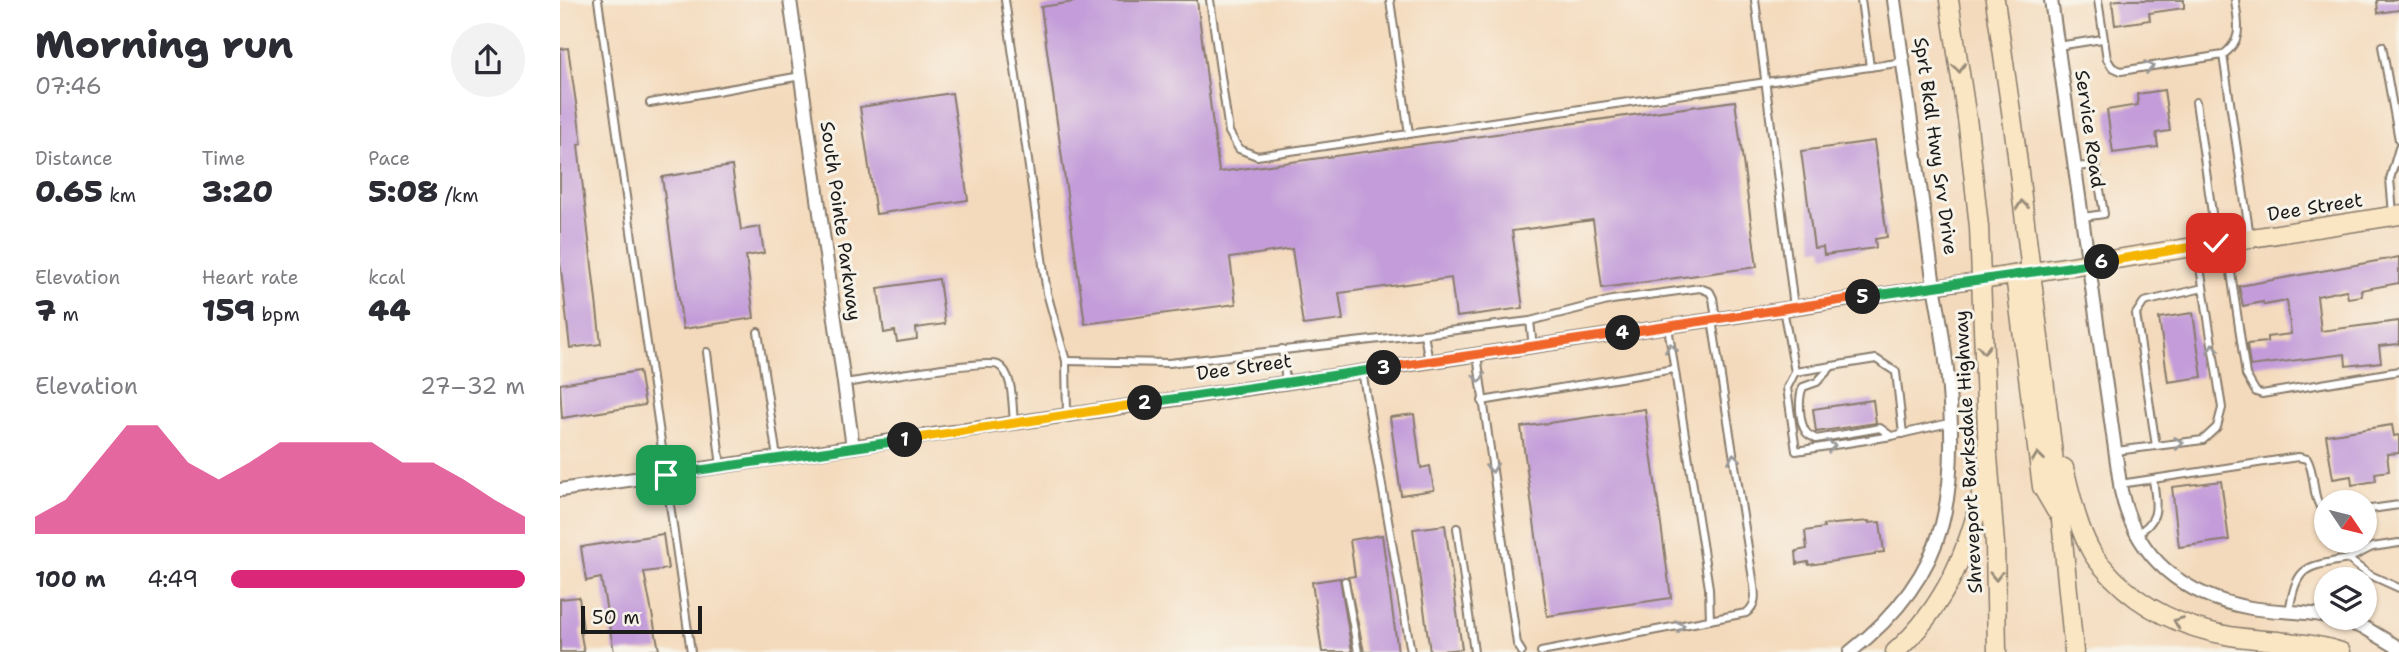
<!DOCTYPE html>
<meta charset="utf-8">
<style>
:root{--surface:#fff;--page:#f2f2f3;--text:#2b2b33;--muted:#7c7c81;--accent:#db2777}
body{margin:0;font-family:"Shantell Sans",sans-serif;background:var(--page);color:var(--text);height:100vh;display:flex;flex-direction:column;font-size:26px;white-space:nowrap}
*{box-sizing:border-box;margin:0}
p{font-size:23px;color:var(--muted)}
.icon{flex:none;width:38px;height:38px;fill:none;stroke:currentColor;stroke-width:2;stroke-linecap:round;stroke-linejoin:round}
.map{position:relative;flex:1;overflow:hidden}
.sheet{display:flex;flex-direction:column;background:var(--surface);width:560px}
.sheet>*{flex:none}
.needle{width:46px;rotate:125deg}
.tools{position:absolute;left:1754px;top:490px;display:grid;gap:14px}
.tools a{display:grid;place-items:center;width:63px;height:63px;border-radius:50%;background:var(--surface);box-shadow:0 2px 5px #0004;font-size:35px}
.scale{position:absolute;left:21px;bottom:18px;width:121px;box-sizing:border-box;padding-left:7px;border:4px solid #1c1c1c;border-top:0;font-size:19px;line-height:24px;white-space:nowrap;color:#1c1c1c;-webkit-text-stroke:5px #f7f3e8;paint-order:stroke}
.pin{position:absolute;display:grid;place-items:center;width:60px;height:60px;color:#fff;margin:-30px;border-radius:14px;box-shadow:0 4px 10px #0006}
.km{position:absolute;width:35px;height:35px;margin:-18px;border-radius:50%;background:#222;color:#fff;font-size:19px;line-height:35px;text-align:center}
.round{display:grid;place-items:center;flex:none;width:74px;height:74px;border-radius:37px;background:var(--page)}
.headline{display:flex;align-items:center;justify-content:space-between;height:119px;padding:0 35px}
h1{font-size:38px;font-weight:800;line-height:52px}
.metrics{display:grid;grid-template-columns:repeat(3,1fr);gap:10px;height:119px;padding:7px 35px}
.metrics div{display:grid;align-content:center}
.metrics b{font-size:30px;font-weight:800}
.metrics small{font-size:19px;font-weight:400}
.metrics p{font-size:19px}
.chart{height:196px;padding:14px 35px}
.chart p{display:flex;justify-content:space-between}
.chart svg{width:100%;height:126px;margin-top:7px;fill:var(--accent);opacity:.7}
ul{padding:0 35px;list-style:none;font-size:23px}
li{display:grid;grid-template-columns:112px 84px 1fr;align-items:center;height:52px}
li i{height:18px;border-radius:9px;background:var(--accent)}
main{display:flex;flex:1;min-height:0}
.map>svg:first-child{display:block}
</style>
<main>
<section class="sheet">
<div class="headline"><div><h1>Morning run</h1><p>07:46</p></div><a class="round"><svg class="icon" aria-label="share" viewBox="0 0 24 24"><path d="M12 15V3M7 8l5-5 5 5M5 13v7h14v-7"/></svg></a></div>
<div class="metrics">
<div><p>Distance</p><b>0.65<small> km</small></b></div>
<div><p>Time</p><b>3:20</b></div>
<div><p>Pace</p><b>5:08<small> /km</small></b></div>
</div>
<div class="metrics">
<div><p>Elevation</p><b>7<small> m</small></b></div>
<div><p>Heart rate</p><b>159<small> bpm</small></b></div>
<div><p>kcal</p><b>44</b></div>
</div>
<div class="chart"><p><span>Elevation</span>27–32 m</p>
<svg viewBox="0 0 160 44" preserveAspectRatio="none"><path d="M0 44V38L10 32L20 19L30 6L40 6L50 19L60 25L70 19L80 12L90 12L100 12L110 12L120 19L130 19L140 25L150 32L160 38V44z"/></svg>
</div>
<ul>
<li><b>100 m</b>4:49<i style="width:100%"></i></li>
</ul>
</section>
<div class="map">
<svg width="1839" height="652" viewBox="0 0 1839 652">
<rect width="100%" height="100%" fill="#f7f3e8"/>
<filter id="ink" filterUnits="userSpaceOnUse"><feTurbulence type="fractalNoise" baseFrequency=".0143" numOctaves="2"/><feDisplacementMap in="SourceGraphic" scale="14" xChannelSelector="R" yChannelSelector="G"/><feConvolveMatrix kernelMatrix="1 2 1 2 8 2 1 2 1" color-interpolation-filters="sRGB"/></filter>
<filter id="wash" filterUnits="userSpaceOnUse"><feTurbulence type="fractalNoise" baseFrequency=".00686" numOctaves="4" result="noise"/><feDisplacementMap in="SourceGraphic" scale="28" xChannelSelector="R" yChannelSelector="G"/><feGaussianBlur stdDeviation="1.57" result="paint"/><feColorMatrix in="noise" values="0 0 0 0 0 0 0 0 0 0 0 0 0 0 0 0 0 1.4 0 .05"/><feComposite in="paint" operator="in"/></filter>
<g filter="url(#wash)">
<rect width="100%" height="100%" fill="#f4dabc"/>
<g id="blocks">
<g fill="#c39cd9">
<path d="M514,0h123l22,172 516,-71 22,166 -155,21 -9,-68 -81,11 11,77 -67,9 -5,-39 -112,15 4,27 -40,5 -11,-76 -62,9 6,46 -151,20 -44,-317 33,-5z"/>
<path d="M1559,0h65v8l-35,5 1,7 -35,5 -3,-24z"/>
<path d="M1817,0h22v10l-21,3z"/>
<path d="M8,48l14,96 -4,1 23,199 -31,4 -10,-87v-212z"/>
<path d="M1604,90l6,41 -14,2 2,14 -45,6 -6,-43 31,-5 -1,-11z"/>
<path d="M392,93l16,107 -92,14 -16,-107z"/>
<path d="M1314,141l13,96 -12,2 1,9 -52,7 -1,-8 -9,1 -13,-97z"/>
<path d="M172,166l9,64 19,-3 4,26 -18,3 8,62 -71,11 -21,-152z"/>
<path d="M1839,257v26l-38,7 1,6 -14,2 -2,-8 -29,6 4,35 78,-10v23l-20,2 2,16 -35,4 -1,-12 -95,12 -3,-22 20,-2v-5l24,-3 -4,-33 -23,4 -1,-3 -20,4 -4,-20z"/>
<path d="M379,279l6,45 -29,4 1,11 -20,3 -2,-11 -11,2 -6,-45z"/>
<path d="M1633,313l9,64 -34,5 -9,-64z"/>
<path d="M79,371l6,34 -83,13 -2,-34z"/>
<path d="M1313,400l3,23 -60,9 -3,-23z"/>
<path d="M1085,409l26,189 -124,18 -26,-189z"/>
<path d="M854,414l7,54 9,-2 4,24 -33,5 -11,-78z"/>
<path d="M1832,425l2,11 5,-1v18l-12,1 2,17 -14,2 1,8 -24,4 -1,-9 -18,3 -7,-44z"/>
<path d="M1661,481l8,59 -50,7 -7,-60z"/>
<path d="M1309,521v2l11,-1 4,30 -9,1v2l-66,10 -1,-3 -11,2 -1,-13 11,-2 -2,-18 19,-3 -1,-3z"/>
<path d="M885,525l17,124 -32,3 -17,-123z"/>
<path d="M103,534l5,35 -24,3 15,78 -45,2 -13,-74 -15,3 -5,-34z"/>
<path d="M822,535l16,117h-34l-16,-75 7,-1 -5,-36z"/>
<path d="M780,578l12,74h-30l-10,-70z"/>
<path d="M19,597l4,32 -3,1 4,22h-24v-53z"/>
</g>
</g>
</g>
<g filter="url(#ink)">
<use href="#blocks" fill-opacity="0" stroke="#887b6c" stroke-width="2"/>
<g fill="none" stroke-linecap="round" stroke-linejoin="round">
<defs>
<g id="lane">
<path d="M38,0l93,652"/>
<path d="M445,0l42,293 19,68 1,54"/>
<path d="M650,0l19,132 10,17 18,7 647,-94"/>
<path d="M830,0l19,134"/>
<path d="M1195,0l39,307"/>
<path d="M1301,0l9,67"/>
<path d="M1538,0l9,59 5,8 9,4 102,-16c21,-16 15,-31 12,-55"/>
<path d="M1498,46l44,-7"/>
<path d="M1822,46l17,94"/>
<path d="M1663,55l27,182"/>
<path d="M1636,102l20,139"/>
<path d="M90,103l151,-27"/>
<path d="M1516,167l20,-2 8,49 -21,3"/>
<path d="M1833,214l-3,-35 9,-31"/>
<path d="M1667,245l19,130 10,17 6,2 137,-23"/>
<path d="M1223,309l12,63 -8,16 9,63 96,-15 57,-13"/>
<path d="M970,321l3,26"/>
<path d="M1108,327l41,261 1,32"/>
<path d="M198,332l19,126"/>
<path d="M864,334l5,28"/>
<path d="M722,349l4,33"/>
<path d="M147,352l14,115"/>
<path d="M917,355l40,289 5,8"/>
<path d="M506,361l103,2 255,-29 106,-13 82,-21 88,-12 10,4 3,6 3,21"/>
<path d="M1271,367l-14,15 -14,5c-5,11 -4,35 3,45 2,3 7,5 10,7l64,-11 11,8"/>
<path d="M802,371l49,281"/>
<path d="M1235,372l81,-13 20,13 7,62"/>
<path d="M285,383c23,-3 139,-24 153,-18 16,8 14,42 16,57"/>
<path d="M922,401l192,-32"/>
<path d="M1596,446l-20,-132 8,-12 59,-14"/>
<path d="M1556,451l87,-11 14,-13 5,-19 -25,-160"/>
<path d="M1560,484l178,-27 9,2c10,17 3,42 19,54"/>
<path d="M1804,510l35,-5"/>
<path d="M897,528l17,124"/>
<path d="M1576,534c26,-14 20,-30 17,-55"/>
<path d="M1788,559l24,-12 27,-4"/>
<path d="M785,581l13,71"/>
<path d="M1729,612c8,-47 15,-45 59,-53l20,15 31,14"/>
<path d="M981,652l205,-39c12,-9 9,-20 7,-34l-41,-259"/>
</g>
<g id="street">
<path d="M230,0l63,447"/>
<path d="M1491,0l70,491c15,68 63,105 130,117 25,4 50,3 75,8"/>
<path d="M0,490l1421,-210"/>
<path d="M1776,618l31,11 32,19"/>
<path d="M1290,652c41,-32 78,-75 92,-128 18,-71 6,-166 -8,-238l-40,-286"/>
</g>
<g id="secondary">
<path d="M1389,0l19,126 11,101 9,229 7,88 2,108"/>
<path d="M1435,0l20,139 46,381 13,132"/>
<path d="M1455,275l27,212 14,24"/>
<path d="M1421,280l418,-65"/>
<path d="M1504,468c7,27 13,57 26,81 5,11 15,20 23,29 32,33 72,50 117,58 37,6 76,4 111,16"/>
<path d="M1335,652c50,-44 77,-108 89,-172"/>
</g>
</defs>
<use href="#lane" stroke="#887b6c" stroke-width="10"/>
<use href="#street" stroke="#887b6c" stroke-width="16"/>
<use href="#secondary" stroke="#887b6c" stroke-width="21"/>
<use href="#lane" stroke="#fff" stroke-width="6"/>
<use href="#street" stroke="#fff" stroke-width="12"/>
<use href="#secondary" stroke="#fbe6c4" stroke-width="18"/>
</g>
<defs><path id="oneway-chevron" d="M-2-3.5L2.5 0L-2 3.5" fill="none" stroke-width="1.6" stroke-linecap="round" stroke-linejoin="round" transform="scale(1.75)"/></defs>
<g stroke="#999">
<use href="#oneway-chevron" transform="translate(1589 67) rotate(-9)"/>
<use href="#oneway-chevron" transform="translate(1111 348) rotate(-98)"/>
<use href="#oneway-chevron" transform="translate(1653 348) rotate(-99)"/>
<use href="#oneway-chevron" transform="translate(919 378) rotate(83)"/>
<use href="#oneway-chevron" transform="translate(1619 443) rotate(-7)"/>
<use href="#oneway-chevron" transform="translate(1271 446) rotate(-9)"/>
<use href="#oneway-chevron" transform="translate(1174 458) rotate(-99)"/>
<use href="#oneway-chevron" transform="translate(932 468) rotate(82)"/>
<use href="#oneway-chevron" transform="translate(1120 626) rotate(-11)"/>
</g>
<g stroke="#978b78">
<use href="#oneway-chevron" transform="translate(1399 68) rotate(82)"/>
<use href="#oneway-chevron" transform="translate(1462 205) rotate(-97)"/>
<use href="#oneway-chevron" transform="translate(1424 349) rotate(88)"/>
<use href="#oneway-chevron" transform="translate(1478 457) rotate(-97)"/>
<use href="#oneway-chevron" transform="translate(1436 576) rotate(89)"/>
<use href="#oneway-chevron" transform="translate(1618 622) rotate(-158)"/>
</g>
</g>
<g fill="none" stroke-linecap="round" stroke-linejoin="round" filter="url(#ink)">
<defs>
<path id="split-1" d="M106,475l239,-35"/>
<path id="split-2" d="M345,440l240,-37"/>
<path id="split-3" d="M585,403l239,-35"/>
<path id="split-4" d="M824,368l239,-35"/>
<path id="split-5" d="M1063,333l240,-36"/>
<path id="split-6" d="M1303,297l239,-35"/>
<path id="split-7" d="M1542,262l114,-19"/>
</defs>
<use href="#split-1" stroke="#fff" stroke-width="14"/>
<use href="#split-2" stroke="#fff" stroke-width="14"/>
<use href="#split-3" stroke="#fff" stroke-width="14"/>
<use href="#split-4" stroke="#fff" stroke-width="14"/>
<use href="#split-5" stroke="#fff" stroke-width="14"/>
<use href="#split-6" stroke="#fff" stroke-width="14"/>
<use href="#split-7" stroke="#fff" stroke-width="14"/>
<use href="#split-1" stroke="#22a559" stroke-width="9"/>
<use href="#split-2" stroke="#f5b400" stroke-width="9"/>
<use href="#split-3" stroke="#22a559" stroke-width="9"/>
<use href="#split-4" stroke="#f0652b" stroke-width="9"/>
<use href="#split-5" stroke="#f0652b" stroke-width="9"/>
<use href="#split-6" stroke="#22a559" stroke-width="9"/>
<use href="#split-7" stroke="#f5b400" stroke-width="9"/>
</g>
<g text-anchor="middle" dominant-baseline="central" stroke-width="6" stroke-linejoin="round" paint-order="stroke">
<g font-size="19" fill="#1c1c1c" stroke="#f7f3e8">
<text transform="translate(1530 129) rotate(82)">Service Road</text>
<text transform="translate(1376 146) rotate(82)">Sprt Bkdl Hwy Srv Drive</text>
<text transform="translate(1755 207) rotate(-9)">Dee Street</text>
<text transform="translate(281 221) rotate(82)">South Pointe Parkway</text>
<text transform="translate(684 367) rotate(-8)">Dee Street</text>
<text transform="translate(1408 452) rotate(-93)">Shreveport Barksdale Highway</text>
</g>
</g>
</svg>
<div class="tools">
<a><svg class="needle" viewBox="-14 -14 28 28"><path d="M0-13l5 13h-10z" fill="#e53935"/><path d="M0 13l5-13h-10z" fill="#7c7c81"/></svg></a>
<a><svg class="icon" aria-label="layers" viewBox="0 0 24 24"><path d="M12 4l9 5-9 5-9-5zM3 14l9 5 9-5"/></svg></a>
</div>
<div class="scale">50 m</div>
<div class="pin" style="left:106px;top:475px;background:#1e9e55"><svg class="icon" aria-label="arrive" viewBox="0 0 24 24"><path d="M6 21V4h12l-3 4 3 4H6"/></svg></div>
<div class="pin" style="left:1656px;top:243px;background:#d93025"><svg class="icon" aria-label="check" viewBox="0 0 24 24"><path d="M5 12l5 5 9-10"/></svg></div>
<b class="km" style="left:345px;top:440px">1</b>
<b class="km" style="left:585px;top:403px">2</b>
<b class="km" style="left:824px;top:368px">3</b>
<b class="km" style="left:1063px;top:333px">4</b>
<b class="km" style="left:1303px;top:297px">5</b>
<b class="km" style="left:1542px;top:262px">6</b>
</div>
</main>
